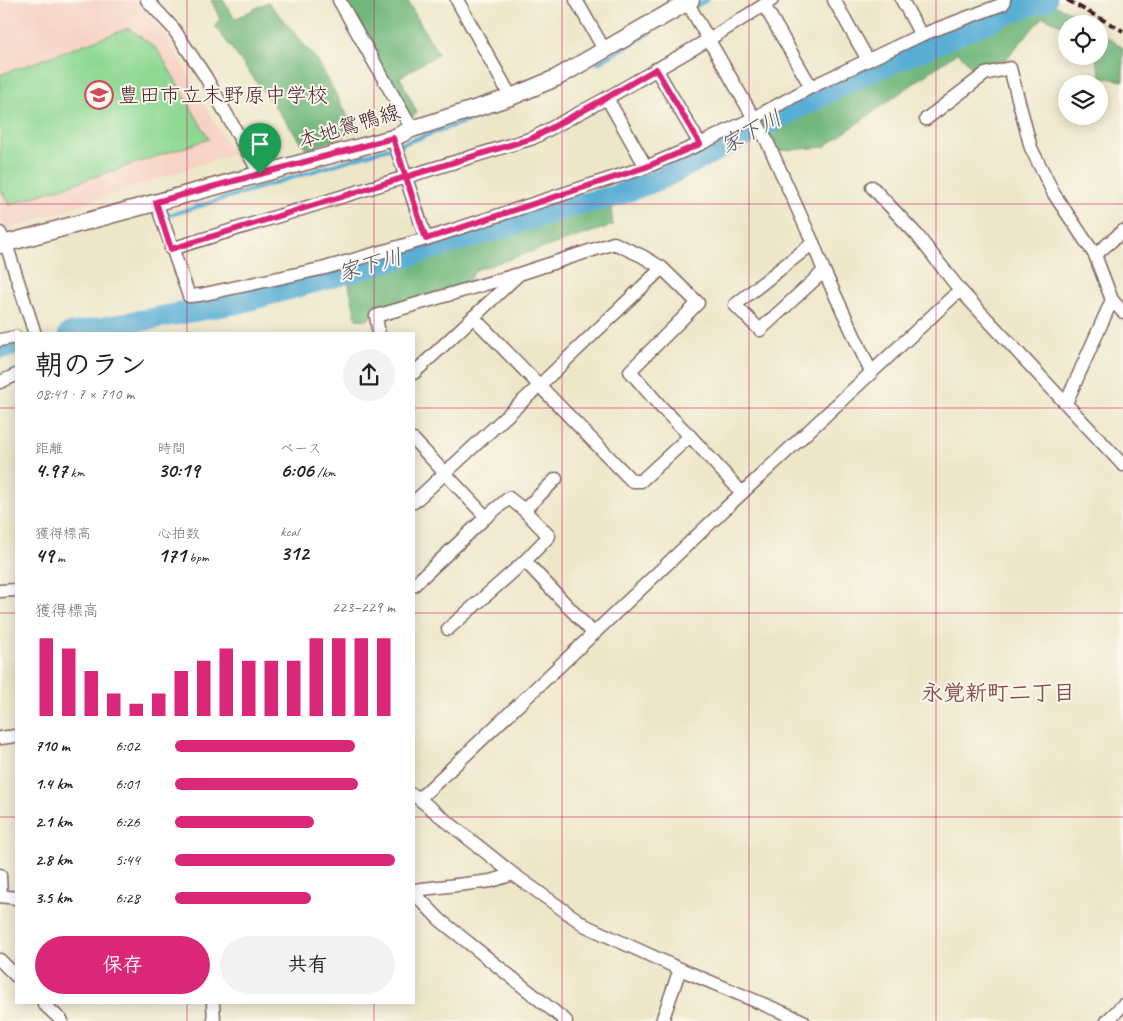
<!DOCTYPE html>
<html lang="ja">
<meta charset="utf-8">
<style>
:root{--surface:#fff;--page:#f2f2f2;--text:#202124;--muted:#757577;--accent:#db2777}
body{margin:0;font-family:Caveat,"Klee One",sans-serif;background:var(--page);color:var(--text);height:100vh;display:flex;flex-direction:column;font-size:19px;white-space:nowrap}
*{box-sizing:border-box;margin:0}
p{font-size:16px;color:var(--muted)}
.icon{flex:none;width:28px;height:28px;fill:none;stroke:currentColor;stroke-width:2;stroke-linecap:round;stroke-linejoin:round}
.map{position:relative;flex:1;overflow:hidden}
.drawer{position:absolute;left:15px;top:332px;width:400px;height:672px;display:flex;flex-direction:column;background:var(--surface);border-radius:0px;box-shadow:0 2px 12px #0003}
.drawer>*{flex:none}
.fabs{position:absolute;left:1058px;top:15px;display:grid;gap:10px}
.fabs a{display:grid;place-items:center;width:50px;height:50px;border-radius:50%;background:var(--surface);box-shadow:0 2px 12px #0003;font-size:25px}
.pin{position:absolute;display:grid;place-items:center;width:42px;height:42px;color:#fff;margin:-51px -21px;border-radius:50% 50% 50% 0;rotate:-45deg;box-shadow:0 0 5px #0007}
.pin .icon{rotate:45deg}
.round{display:grid;place-items:center;flex:none;width:52px;height:52px;border-radius:26px;background:var(--page)}
.overview{display:flex;align-items:center;justify-content:space-between;height:85px;padding:0 20px}
h1{font-size:28px;font-weight:800;line-height:38px}
.figures{display:grid;grid-template-columns:repeat(3,1fr);gap:8px;height:85px;padding:5px 20px}
.figures div{display:grid;align-content:center}
.figures b{font-size:21px;font-weight:800}
.figures small{font-size:14px;font-weight:400}
.figures p{font-size:14px}
.chart{height:140px;padding:10px 20px}
.chart p{display:flex;justify-content:space-between}
.chart svg{width:100%;height:90px;margin-top:5px;stroke:var(--accent);stroke-width:6}
.action{display:flex;gap:10px;margin-top:auto;padding:10px 20px}
.action a{flex:1;height:58px;border-radius:30px;background:var(--accent);color:#fff;font-size:20px;font-weight:800;line-height:58px;text-align:center}
.action a+a{background:var(--page);color:var(--text)}
ul{padding:0 20px;list-style:none;font-size:16px}
li{display:grid;grid-template-columns:80px 60px 1fr;align-items:center;height:38px}
li i{height:12px;border-radius:6px;background:var(--accent)}
.map>svg:first-child{display:block}
</style>
<div class="map">
<svg width="1123" height="1021" viewBox="0 0 1123 1021">
<rect width="100%" height="100%" fill="#fbf7ec"/>
<filter id="ink" filterUnits="userSpaceOnUse"><feTurbulence type="fractalNoise" baseFrequency=".02" numOctaves="2"/><feDisplacementMap in="SourceGraphic" scale="10" xChannelSelector="R" yChannelSelector="G"/><feConvolveMatrix kernelMatrix="1 2 1 2 8 2 1 2 1" color-interpolation-filters="sRGB"/></filter>
<filter id="wash" filterUnits="userSpaceOnUse"><feTurbulence type="fractalNoise" baseFrequency=".0096" numOctaves="4" result="noise"/><feDisplacementMap in="SourceGraphic" scale="20" xChannelSelector="R" yChannelSelector="G"/><feGaussianBlur stdDeviation="1.12" result="paint"/><feColorMatrix in="noise" values="0 0 0 0 0 0 0 0 0 0 0 0 0 0 0 0 0 1.4 0 .05"/><feComposite in="paint" operator="in"/></filter>
<g filter="url(#wash)">
<rect width="100%" height="100%" fill="#ede7c9"/>
<path fill="#f6d2c4" d="M0,0h134l32,35 66,119 -226,76 -6,-11z"/>
<path fill="#8ed893" stroke="#6c7c5f" d="M129,28l29,22 51,89 -200,66 -9,-17v-113z"/>
<g fill="#72b87d" stroke="#5e6c54">
<path d="M211,0h12l12,19 33,-17 49,58 39,71 -49,19 -92,-124 5,-7z"/>
<path d="M343,0h64l31,54 -38,23 17,36 -7,6z"/>
<path d="M1051,4l27,11 11,9h-23v3l-23,-10 -40,45 -29,8 -16,-18 -134,95 -46,4 -11,-23 86,-45 153,-67z"/>
<path d="M1099,31l24,17v33l-22,-4 -6,-21h4z"/>
<path d="M610,201l3,24 -137,45 -10,14 -90,25 -8,11 -12,-1 -8,-39z"/>
</g>
<g fill="none" stroke-linecap="round" stroke-linejoin="round">
<g stroke="#59aed5" stroke-width="4">
<path d="M693,8l14,-8"/>
<path d="M999,8l9,5"/>
<path d="M598,63l52,-30"/>
<path d="M170,215l232,-71 99,-35"/>
</g>
<g stroke="#59aed5" stroke-width="22">
<path d="M69,334l173,-32 173,-48 165,-50 32,-7 51,-19 23,-12 168,-87 154,-66 38,-13"/>
<path d="M0,348l16,-3"/>
</g>
</g>
</g>
<g filter="url(#ink)">
<g fill="none" stroke-linecap="round" stroke-linejoin="round">
<defs>
<g id="minor">
<path d="M147,0l26,28 32,48 55,98"/>
<path d="M339,0l73,129"/>
<path d="M457,0l54,97"/>
<path d="M576,0l29,51"/>
<path d="M834,0l34,60"/>
<path d="M902,0l19,35"/>
<path d="M687,2l79,137 47,104 11,28 47,101"/>
<path d="M764,5l47,82"/>
<path d="M656,69l44,75"/>
<path d="M607,98l39,69"/>
<path d="M926,119l59,-45 25,-6 21,80 23,46 41,61 17,45 11,12"/>
<path d="M393,138l33,101"/>
<path d="M872,187l45,48 43,55 163,175"/>
<path d="M156,202l33,94 11,-1 125,-27 101,-29 220,-72 54,-23 54,-26 57,-31 110,-52 82,-31 1,-4"/>
<path d="M0,233l6,11 29,90"/>
<path d="M813,243l-78,62 25,25 64,-59"/>
<path d="M171,249l362,-111 74,-40 101,-58 64,-40"/>
<path d="M1095,255l28,-24"/>
<path d="M473,317l159,164h9l49,-45 52,57"/>
<path d="M379,334l-3,-18 143,-42 95,-31 28,13 20,12 36,35 -68,68 31,36 29,29"/>
<path d="M0,340l16,-3"/>
<path d="M414,373l103,-97"/>
<path d="M0,382l16,-7"/>
<path d="M1066,403l46,-103"/>
<path d="M414,440l72,77"/>
<path d="M414,502l126,-117 122,-117"/>
<path d="M524,510l32,-31"/>
<path d="M525,561l69,73"/>
<path d="M414,585l72,-68 23,-19 15,12 25,26 -24,25 -77,68"/>
<path d="M0,591l16,-1"/>
<path d="M0,738l16,-2"/>
<path d="M414,795l99,79 73,52 94,43 123,52"/>
<path d="M419,799l323,-306 218,-203"/>
<path d="M0,875l1,21"/>
<path d="M414,890l77,-9 22,-7"/>
<path d="M414,893l26,27 126,101"/>
<path d="M0,896l16,2"/>
<path d="M0,960l16,16"/>
<path d="M44,1004l18,17"/>
<path d="M213,1004l1,17"/>
<path d="M662,1021l18,-52"/>
<path d="M1107,1021l16,-16"/>
</g>
<path id="major" d="M0,245l393,-107 19,-9 99,-32 45,-19 135,-78"/>
</defs>
<use href="#minor" stroke="#836562" stroke-width="15"/>
<use href="#major" stroke="#836562" stroke-width="19"/>
<use href="#minor" stroke="#fff" stroke-width="12"/>
<use href="#major" stroke="#fff" stroke-width="16"/>
<path stroke="#4a1f2b" stroke-width="4" stroke-dasharray="8 4" stroke-linecap="butt" d="M1067,0l56,31"/>
</g>
</g>
<g fill="none" stroke-linecap="round" stroke-linejoin="round" filter="url(#ink)">
<defs>
<path id="route" d="M260,174l133,-36 33,101 220,-72 54,-23 -44,-75 -50,29 -73,40 -362,111 -15,-47 104,-28"/>
</defs>
<use href="#route" stroke="#fff" stroke-width="10"/>
<use href="#route" stroke="#db2777" stroke-width="6"/>
</g>
<path fill="none" stroke="#c2185b" stroke-width="1" stroke-opacity="0.55" d="M187,0v334M374,0v334M562,0v1021M749,0v1021M936,0v1021M0,204h1123M0,408h16M414,408h709M0,613h16M414,613h709M0,817h16M414,817h709M187,1004v17M374,1004v17"/>
<defs>
<symbol id="school-ring" viewBox="-11 -11 22 22"><circle r="9.5" fill="#fbf7ec" stroke="#d1495b" stroke-width="1.5"/><path d="M0-5L7-2L0 1L-7-2ZM-4 1L0 2.5L4 1V4Q0 6-4 4Z" fill="#d1495b"/></symbol>
</defs>
<g fill-rule="evenodd">
<use href="#school-ring" x="83" y="79" width="32" height="32"/>
</g>
<g text-anchor="middle" dominant-baseline="central" stroke-width="4" stroke-linejoin="round" paint-order="stroke">
<g font-size="21" fill="#4a1f2b" stroke="#fbf7ec" text-anchor="start">
<text x="118" y="95">豊田市立末野原中学校</text>
</g>
<g font-size="21" fill="#4a1f2b" stroke="#fbf7ec">
<text transform="translate(349 126) rotate(-17)">本地鴛鴨線</text>
</g>
<g font-size="22" font-style="italic" fill="#50586f" stroke="#fbf7ec">
<text transform="translate(751 132) rotate(-28)">家下川</text>
<text transform="translate(370 265) rotate(-16)">家下川</text>
</g>
<g font-size="22" font-weight="bold" fill="#864c4f" stroke="#fbf7ec">
<text x="998" y="693">永覚新町二丁目</text>
</g>
</g>
</svg>
<div class="fabs">
<a><svg class="icon" aria-label="locate" viewBox="0 0 24 24"><circle cx="12" cy="12" r="6"/><path d="M12 2v4M12 18v4M2 12h4M18 12h4"/></svg></a>
<a><svg class="icon" aria-label="layers" viewBox="0 0 24 24"><path d="M12 4l9 5-9 5-9-5zM3 14l9 5 9-5"/></svg></a>
</div>
<div class="pin" style="left:260px;top:174px;background:#1e9e55"><svg class="icon" aria-label="arrive" viewBox="0 0 24 24"><path d="M6 21V4h12l-3 4 3 4H6"/></svg></div>
<section class="drawer">
<div class="overview"><div><h1>朝のラン</h1><p>08:41 · 7 × 710 m</p></div><a class="round"><svg class="icon" aria-label="share" viewBox="0 0 24 24"><path d="M12 15V3M7 8l5-5 5 5M5 13v7h14v-7"/></svg></a></div>
<div class="figures">
<div><p>距離</p><b>4.97<small> km</small></b></div>
<div><p>時間</p><b>30:19</b></div>
<div><p>ペース</p><b>6:06<small> /km</small></b></div>
</div>
<div class="figures">
<div><p>獲得標高</p><b>49<small> m</small></b></div>
<div><p>心拍数</p><b>171<small> bpm</small></b></div>
<div><p>kcal</p><b>312</b></div>
</div>
<div class="chart"><p><span>獲得標高</span>223–229 m</p>
<svg viewBox="0 0 160 44" preserveAspectRatio="none"><path d="M5 44V6M15 44V11M25 44V22M35 44V33M45 44V38M55 44V33M65 44V22M75 44V17M85 44V11M95 44V17M105 44V17M115 44V17M125 44V6M135 44V6M145 44V6M155 44V6"/></svg>
</div>
<ul>
<li><b>710 m</b>6:02<i style="width:82%"></i></li>
<li><b>1.4 km</b>6:01<i style="width:83%"></i></li>
<li><b>2.1 km</b>6:26<i style="width:63%"></i></li>
<li><b>2.8 km</b>5:44<i style="width:100%"></i></li>
<li><b>3.5 km</b>6:28<i style="width:62%"></i></li>
</ul>
<div class="action"><a>保存</a><a>共有</a></div>
</section>
</div>
